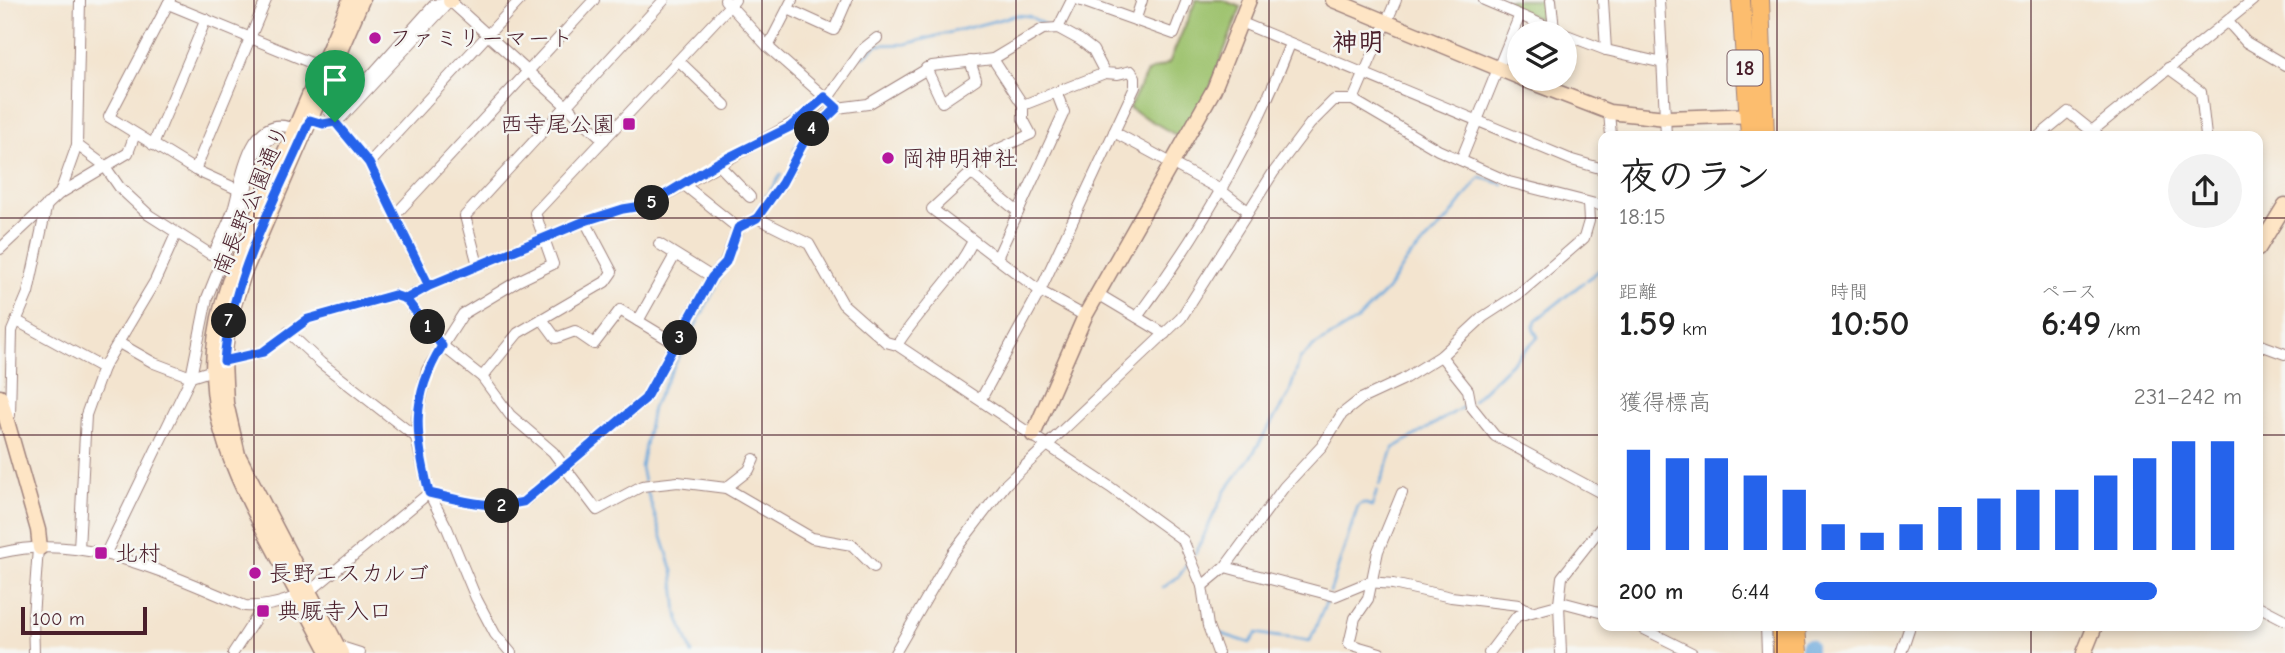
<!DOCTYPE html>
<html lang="ja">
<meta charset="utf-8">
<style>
:root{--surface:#fff;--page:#f2f2f2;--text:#222;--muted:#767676;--accent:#2563eb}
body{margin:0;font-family:"Comic Neue","Klee One",sans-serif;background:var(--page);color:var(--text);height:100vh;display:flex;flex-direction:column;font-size:26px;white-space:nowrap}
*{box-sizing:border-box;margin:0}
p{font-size:23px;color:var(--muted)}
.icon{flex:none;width:38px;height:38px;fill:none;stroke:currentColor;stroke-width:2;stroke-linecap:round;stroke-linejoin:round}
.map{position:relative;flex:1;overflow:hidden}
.panel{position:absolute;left:1598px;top:131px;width:665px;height:500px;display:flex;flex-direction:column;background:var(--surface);border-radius:14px;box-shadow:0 4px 10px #0003}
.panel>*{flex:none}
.buttons{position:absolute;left:1507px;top:21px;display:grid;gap:14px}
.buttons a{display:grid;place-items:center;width:70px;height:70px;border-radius:50%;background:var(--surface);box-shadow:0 4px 10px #0003;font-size:35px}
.scale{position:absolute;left:21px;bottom:18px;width:126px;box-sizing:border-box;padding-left:7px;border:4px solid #4a1f2b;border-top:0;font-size:19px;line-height:24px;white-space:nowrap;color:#4a1f2b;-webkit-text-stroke:5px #f6f6f2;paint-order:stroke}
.pin{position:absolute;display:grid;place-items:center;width:60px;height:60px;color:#fff;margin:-72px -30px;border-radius:50% 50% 50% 0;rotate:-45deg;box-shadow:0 0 7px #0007}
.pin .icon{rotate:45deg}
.km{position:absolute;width:35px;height:35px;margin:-18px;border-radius:50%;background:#222;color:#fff;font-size:19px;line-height:35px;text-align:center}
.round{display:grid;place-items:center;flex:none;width:74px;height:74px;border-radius:37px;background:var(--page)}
.overview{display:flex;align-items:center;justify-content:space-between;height:119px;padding:0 21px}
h1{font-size:38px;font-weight:800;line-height:52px}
.figures{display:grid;grid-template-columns:repeat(3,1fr);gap:10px;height:119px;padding:7px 21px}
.figures div{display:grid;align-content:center}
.figures b{font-size:35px;font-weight:800}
.figures small{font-size:19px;font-weight:400}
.figures p{font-size:19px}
.chart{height:196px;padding:14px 21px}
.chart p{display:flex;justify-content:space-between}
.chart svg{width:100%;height:126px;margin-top:7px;stroke:var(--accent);stroke-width:6}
ul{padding:0 21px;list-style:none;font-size:23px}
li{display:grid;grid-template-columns:112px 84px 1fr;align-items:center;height:52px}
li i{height:18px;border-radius:9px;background:var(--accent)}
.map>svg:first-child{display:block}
</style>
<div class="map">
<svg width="2285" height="653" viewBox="0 0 2285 653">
<rect width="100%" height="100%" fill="#f6f6f2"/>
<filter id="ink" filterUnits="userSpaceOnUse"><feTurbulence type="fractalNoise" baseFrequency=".0143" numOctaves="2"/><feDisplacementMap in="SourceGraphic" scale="14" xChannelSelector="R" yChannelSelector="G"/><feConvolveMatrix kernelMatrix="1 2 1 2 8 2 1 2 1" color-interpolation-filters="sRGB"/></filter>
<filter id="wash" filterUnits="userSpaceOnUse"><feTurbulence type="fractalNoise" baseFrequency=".00686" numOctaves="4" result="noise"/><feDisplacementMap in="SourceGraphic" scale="28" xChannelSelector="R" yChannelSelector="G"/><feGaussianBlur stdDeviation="1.57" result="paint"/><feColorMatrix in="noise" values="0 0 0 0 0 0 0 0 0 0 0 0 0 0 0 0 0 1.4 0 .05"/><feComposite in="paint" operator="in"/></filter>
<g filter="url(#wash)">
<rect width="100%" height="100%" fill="#f3e4cf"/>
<g fill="#9dc26d" stroke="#74704c" stroke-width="2">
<path d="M1196,0h26l19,7 -33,86 -27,45 -52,-30 18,-36 22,-9z"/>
<path d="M1494,0h53l2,23z"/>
</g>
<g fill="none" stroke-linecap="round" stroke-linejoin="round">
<g stroke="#6aa8dc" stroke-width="2.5">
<path d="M863,57l14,-12 29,-1 111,-29 12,1 16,9"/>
<path d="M794,150l17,-28 18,-15"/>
<path d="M751,218l30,-43"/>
<path d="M735,248l8,-16"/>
<path d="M1587,280l16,-13"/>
<path d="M1473,401l65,-64 -5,-9 3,-8 48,-38"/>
<path d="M644,482l-3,-15 11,-59 73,-138"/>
<path d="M1379,485l15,-37 74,-44"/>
<path d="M646,488l27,83 4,43 15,39"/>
<path d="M1195,554l30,-63 27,-36 37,-61 11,-35 13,-12 43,-26 31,-31 19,-29 43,-43 31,-41 23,7"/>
<path d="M1163,588l16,-12 9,-13"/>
<path d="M1330,592l28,-86 5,-3 9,3 5,-16"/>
<path d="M1216,632l34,11 7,-10c19,5 34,4 53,8l18,-44"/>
</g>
<path stroke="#6aa8dc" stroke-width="16" d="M1808,646v7"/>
</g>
</g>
<g filter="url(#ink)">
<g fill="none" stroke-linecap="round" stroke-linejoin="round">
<defs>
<g id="street">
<path d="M170,0l-61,117 86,53 44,20"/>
<path d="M1079,0l95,34 13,-34"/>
<path d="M1484,0l78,33"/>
<path d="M1551,0l3,30"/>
<path d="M1603,0l3,50"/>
<path d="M1659,0l7,136"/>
<path d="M168,4l153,63"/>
<path d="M788,9l46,21 13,-30"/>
<path d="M1136,18l6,-18"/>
<path d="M1240,22l332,138 31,9"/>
<path d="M2229,23l17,19 39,23"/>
<path d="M1058,28l14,-28"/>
<path d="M1564,34l42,16 57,13"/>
<path d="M768,47l24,-47"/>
<path d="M993,59l30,46"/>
<path d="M679,61l46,44"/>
<path d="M926,68l16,34 34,-23 -6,-18"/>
<path d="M2168,68l33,24 5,44"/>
<path d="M1353,100l43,-100"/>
<path d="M837,108l31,-4 64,-38 61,-7 50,-30 15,-1 22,12 13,10 12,23 13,1 13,-3 4,6v10l-95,204 -59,108"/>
<path d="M1609,112l2,24"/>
<path d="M330,113l20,-14 84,-94 16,-4 154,139"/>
<path d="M310,120l19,4 13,-7 108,-116"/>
<path d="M335,122l34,41 60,123"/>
<path d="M2092,131l161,-131"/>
<path d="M1114,132l105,57 29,22"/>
<path d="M2039,136l29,-24 30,24"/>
<path d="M77,145l27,20 16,23 29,27 61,39 4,-1"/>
<path d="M153,145l53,-126"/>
<path d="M1461,160l58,-143"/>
<path d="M369,163l151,-163"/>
<path d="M717,163l33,34"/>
<path d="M195,170l71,-170"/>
<path d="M971,173l15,-18 45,-21 -8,-15v-14l82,-32"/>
<path d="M683,184l55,44"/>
<path d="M61,193l67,-40 7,-19"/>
<path d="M1018,212l-47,-39 -39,36 108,82 45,25"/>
<path d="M395,215l199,-215"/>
<path d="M757,218l52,26 34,60 43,38 11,3"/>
<path d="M973,241c-22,42 -52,66 -76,104l213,142 73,53 19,46 6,40 10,27"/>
<path d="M659,244l53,33"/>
<path d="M0,249l60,-56 17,-48 3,-145"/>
<path d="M218,256l-4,-3c7,-15 15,-30 20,-46 8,-28 15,-97 61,-78"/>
<path d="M997,258l67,-146 -7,-18"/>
<path d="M478,265l-13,-49 199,-216"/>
<path d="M1098,294l67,40"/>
<path d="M406,299l33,44 43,34 28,38 43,37 44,58 45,-24 36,-4 48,6 86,50 40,7 22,22"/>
<path d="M1137,317c62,-83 116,-176 153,-273"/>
<path d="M542,319l14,19 19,-7 19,13 26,-34 56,34"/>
<path d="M17,321l86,47"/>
<path d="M638,321l37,-66"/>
<path d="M288,332l33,31 95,74"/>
<path d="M119,343l35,20 37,14 16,-79 32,-80 16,-64 6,-9 16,-10"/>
<path d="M2258,344l27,10"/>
<path d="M1441,356l27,34 3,16 24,30 108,58"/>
<path d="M224,361l39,-9 45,-33 86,-24 12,4 23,-13 156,-65 38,-12 25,-4 157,-89 25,-21 33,-46 14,-11"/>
<path d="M482,377l36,-44 87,-51 7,-10 -27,-51"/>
<path d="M10,415l2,-84 16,-38 19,-89"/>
<path d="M726,488l23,-18 5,-11"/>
<path d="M429,493c31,7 62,17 94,9l122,-103 67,-122 13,-15 13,-34 19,-10 25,-35 24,-45 8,-12 23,-18 -69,-61 -43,-47"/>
<path d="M79,549l7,-134 17,-47 52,-87 21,-47"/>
<path d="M0,553c85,-22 168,22 245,53 27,2 51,-7 74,-22l110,-91"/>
<path d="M106,553l85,-176 22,-7"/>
<path d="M1225,567l110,29 34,-14 24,2 58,13 68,8 12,7"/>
<path d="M1202,586l23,-19 59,-80 38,-41 20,-32 19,-15 41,-19 39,-24 42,-39 37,-24 34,-29 30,-26 5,-17 -1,-18"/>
<path d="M2258,606l27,14"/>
<path d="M1638,626l54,27"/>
<path d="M1766,626l1,27"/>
<path d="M338,646l22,7"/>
<path d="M34,653l-1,-36 5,-69"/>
<path d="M233,653l30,-46"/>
<path d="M511,653l-16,-19 -19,-36 -29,-70 -18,-35 -13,-56 1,-19 10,-48 36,-56 55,-33 35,-17 -18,-51 200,-213"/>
<path d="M895,653l57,-99 54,-70 175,-166 92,-145 37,-49 24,-24h19l85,50 71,32 94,24"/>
<path d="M1380,653l-31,-9 6,-26 13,-19 10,-48 24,-58"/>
<path d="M1489,653l28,-37 48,-13 38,10"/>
<path d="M1561,653l-2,-49 3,-27 41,-52"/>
<path d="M1901,653l9,-27"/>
</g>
<g id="secondary">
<path d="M1333,0l186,77"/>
<path d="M450,1l1,-1"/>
<path d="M1523,79l86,33 57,6 93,-3"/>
<path d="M2258,249l27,-44"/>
<path d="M0,397l38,133 2,18"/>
<path d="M1033,435l52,-119 129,-227 35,-89"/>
<path d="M329,653c-20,-37 -40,-75 -60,-113 -48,-91 -75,-155 -40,-258l121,-282"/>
<path d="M341,653l-103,-198 -12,-52 -2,-42 4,-38 16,-50 118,-273"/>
<path d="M2084,653l11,-27"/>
</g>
<g id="highway">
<path d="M1741,0l9,136"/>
<path d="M1760,0l5,136"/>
<path d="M1781,626l2,27"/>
<path d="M1796,626l2,27"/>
</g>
</defs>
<use href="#street" stroke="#9e827d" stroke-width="12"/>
<use href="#secondary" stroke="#9e827d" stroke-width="17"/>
<use href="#highway" stroke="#9e827d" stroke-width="20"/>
<use href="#street" stroke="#fff" stroke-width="10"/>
<use href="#secondary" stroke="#fee5c5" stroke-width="14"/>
<use href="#highway" stroke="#fcbd6e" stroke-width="18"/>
</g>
</g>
<g fill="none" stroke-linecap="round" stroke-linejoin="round" filter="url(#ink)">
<defs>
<path id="route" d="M335,122l34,41 60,123 -23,13 36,47c-33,53 -26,90 -13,147 31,7 62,17 94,9l122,-103 67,-122 14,-15 12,-34 19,-10 25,-35 24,-45 31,-30 -12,-11 -35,30 -73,36 -69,42 -25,4 -38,12 -156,65 -23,13 -12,-4 -86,24 -45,33 -39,9c7,-85 53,-164 86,-241l13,4 12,-2"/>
</defs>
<use href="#route" stroke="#fff" stroke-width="14"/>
<use href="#route" stroke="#2563eb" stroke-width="9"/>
</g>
<path fill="none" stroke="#4a1f2b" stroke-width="2" stroke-opacity="0.55" d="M254,0v653M508,0v653M762,0v653M1016,0v653M1269,0v653M1523,0v33M1777,0v136M2031,0v136M1523,79v574M0,218h1603M2258,218h27M0,435h1603M2258,435h27M1777,626v27M2031,626v27"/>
<g fill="#b5179e" stroke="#f6f6f2" stroke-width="2.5">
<circle cx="375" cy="38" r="7"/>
<rect x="622" y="117" width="14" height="14" rx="3.5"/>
<circle cx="888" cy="158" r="7"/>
<rect x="94" y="546" width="14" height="14" rx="3.5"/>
<circle cx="255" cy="573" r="7"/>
<rect x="256" y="604" width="14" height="14" rx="3.5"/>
</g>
<g text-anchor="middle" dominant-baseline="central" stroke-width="5" stroke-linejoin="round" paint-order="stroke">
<rect fill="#f6f6f2" stroke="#7e6067" stroke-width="2" x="1727.5" y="50.5" width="35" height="35" rx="5"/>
<g font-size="21" font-weight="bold" fill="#4a1f2b">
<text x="1745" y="68">18</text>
</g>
<g font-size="23" fill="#4a1f2b" stroke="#f6f6f2" text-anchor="start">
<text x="389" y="38">ファミリーマート</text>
<text x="615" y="124" text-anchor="end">西寺尾公園</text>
<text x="902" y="158">岡神明神社</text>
<text x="115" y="553">北村</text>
<text x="269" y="573">長野エスカルゴ</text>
<text x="277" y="611">典厩寺入口</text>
</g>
<g font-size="23" fill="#4a1f2b" stroke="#f6f6f2">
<text transform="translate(251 200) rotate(-67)">南長野公園通り</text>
</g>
<g font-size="26" font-weight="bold" fill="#4a1f2b" stroke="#f6f6f2">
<text x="1358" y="43">神明</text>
</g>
</g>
</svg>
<div class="buttons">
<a><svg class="icon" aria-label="layers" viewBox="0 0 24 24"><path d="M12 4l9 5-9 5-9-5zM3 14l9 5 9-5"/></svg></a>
</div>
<div class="scale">100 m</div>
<div class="pin" style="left:335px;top:122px;background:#1e9e55"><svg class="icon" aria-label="arrive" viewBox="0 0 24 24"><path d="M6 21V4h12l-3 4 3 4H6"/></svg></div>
<b class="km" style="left:428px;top:327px">1</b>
<b class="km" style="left:502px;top:506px">2</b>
<b class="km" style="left:680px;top:338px">3</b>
<b class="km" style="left:812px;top:129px">4</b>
<b class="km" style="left:652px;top:203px">5</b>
<b class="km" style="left:229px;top:321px">7</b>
<section class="panel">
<div class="overview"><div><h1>夜のラン</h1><p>18:15</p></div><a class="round"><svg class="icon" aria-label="share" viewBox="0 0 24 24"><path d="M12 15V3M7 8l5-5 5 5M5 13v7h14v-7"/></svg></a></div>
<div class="figures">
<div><p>距離</p><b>1.59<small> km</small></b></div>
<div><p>時間</p><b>10:50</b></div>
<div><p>ペース</p><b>6:49<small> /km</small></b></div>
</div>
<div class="chart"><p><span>獲得標高</span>231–242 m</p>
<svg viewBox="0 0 160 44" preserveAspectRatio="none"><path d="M5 44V9M15 44V12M25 44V12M35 44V18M45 44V23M55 44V35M65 44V38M75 44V35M85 44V29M95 44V26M105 44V23M115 44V23M125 44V18M135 44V12M145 44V6M155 44V6"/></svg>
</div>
<ul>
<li><b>200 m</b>6:44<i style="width:80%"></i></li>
</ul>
</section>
</div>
